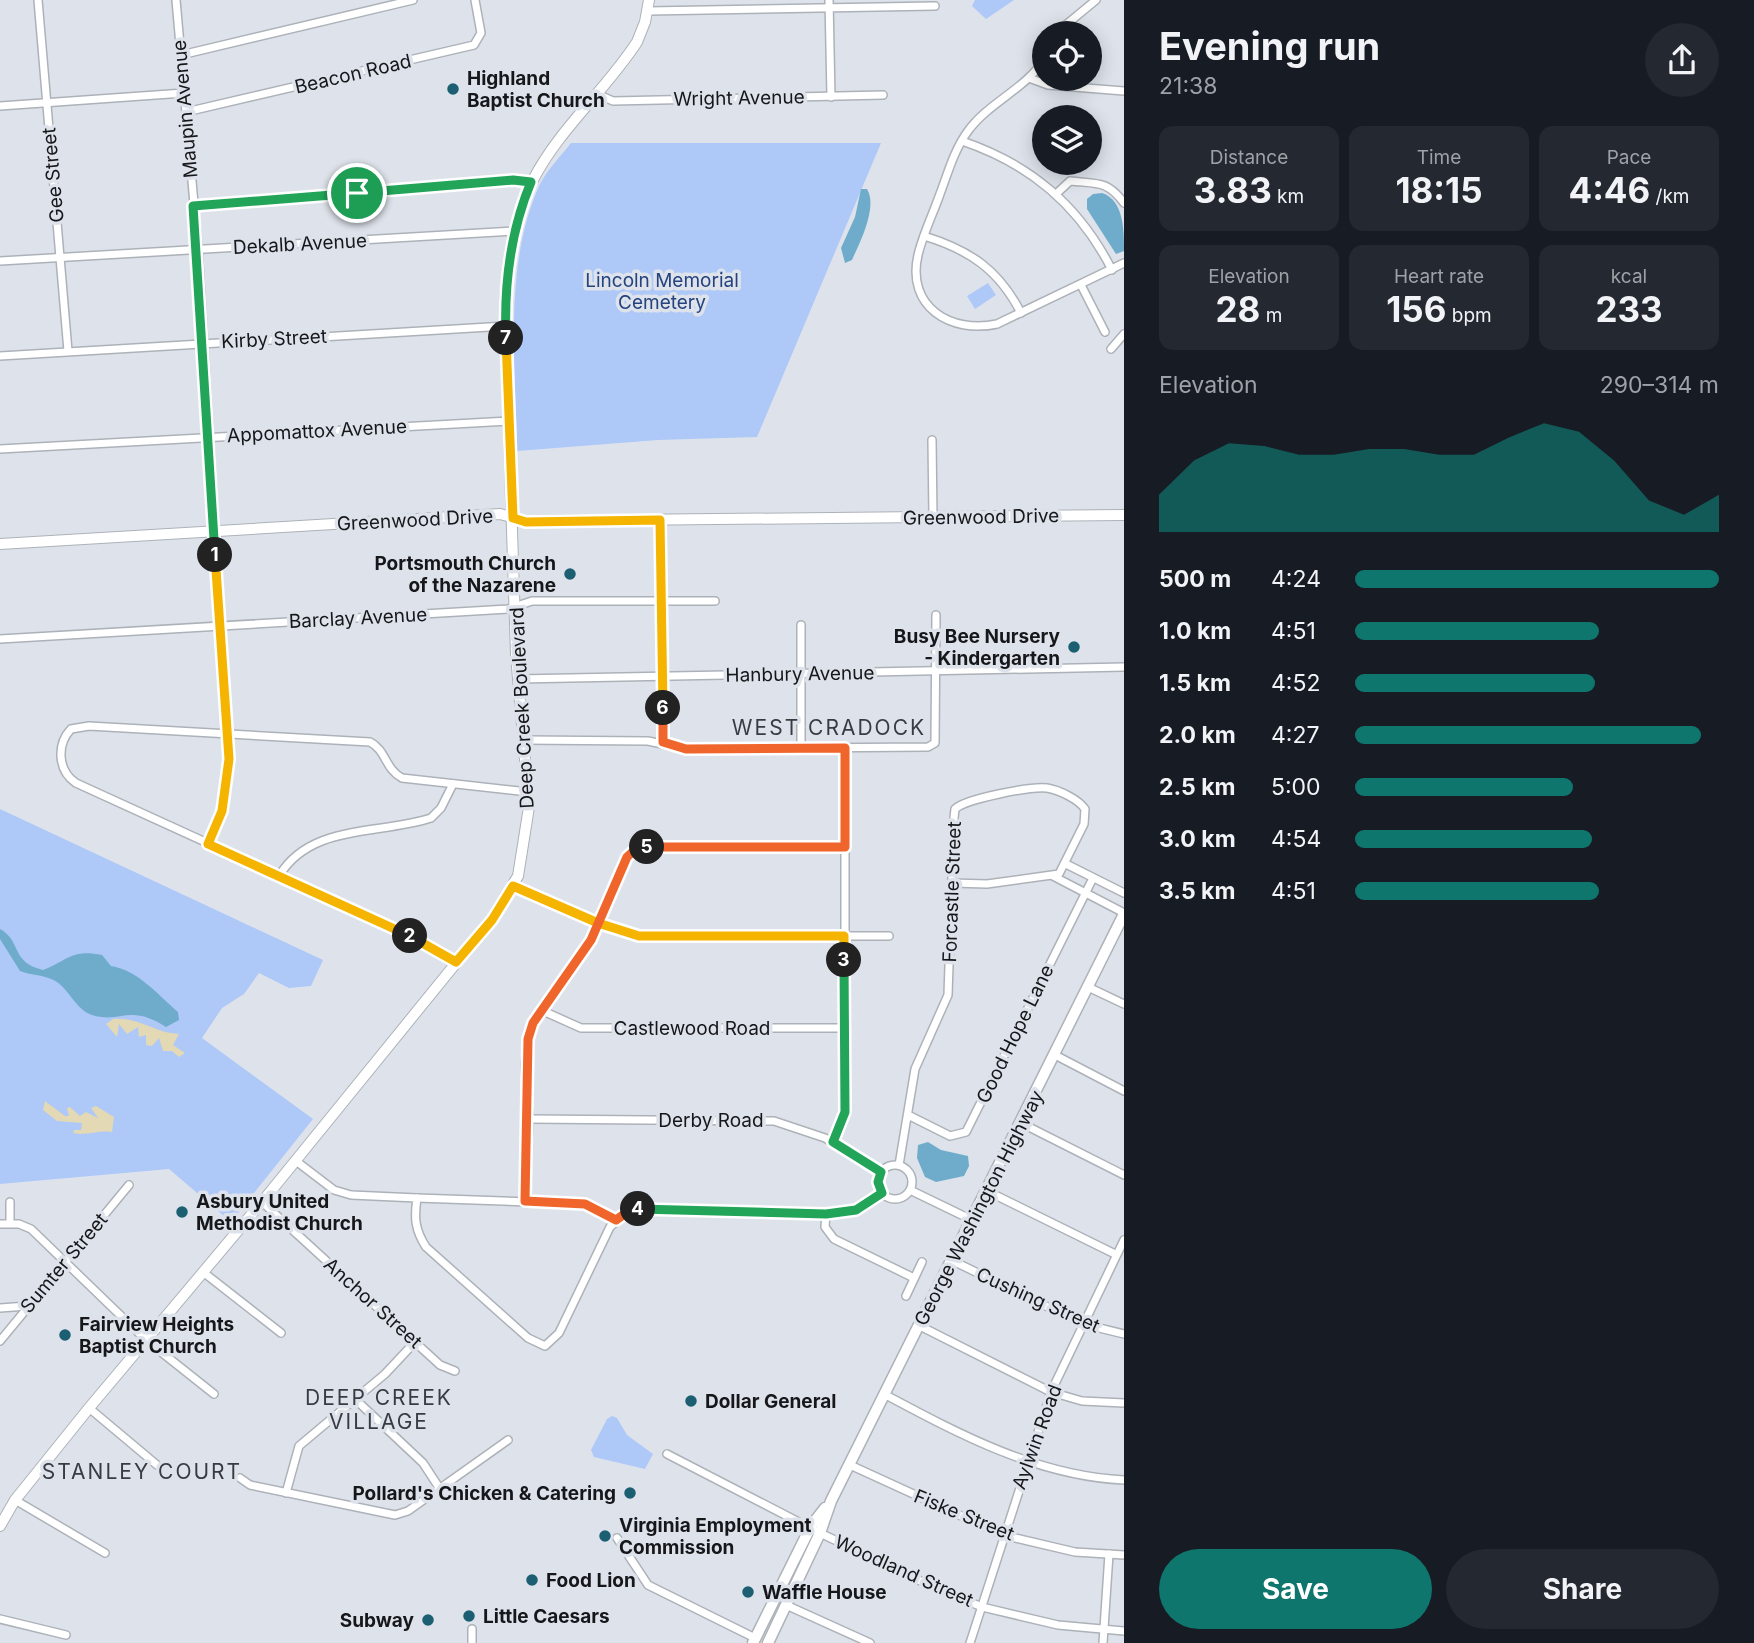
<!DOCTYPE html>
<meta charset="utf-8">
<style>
:root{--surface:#171b24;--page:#242831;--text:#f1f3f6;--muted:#9ea1a6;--accent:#0f766e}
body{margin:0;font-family:Inter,sans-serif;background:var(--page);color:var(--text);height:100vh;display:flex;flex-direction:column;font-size:26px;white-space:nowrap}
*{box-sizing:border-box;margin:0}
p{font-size:23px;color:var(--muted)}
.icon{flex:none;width:38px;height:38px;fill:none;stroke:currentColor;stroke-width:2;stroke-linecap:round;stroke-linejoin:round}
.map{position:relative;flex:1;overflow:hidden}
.sheet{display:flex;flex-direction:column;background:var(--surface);width:630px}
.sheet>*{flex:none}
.tools{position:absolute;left:1032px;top:21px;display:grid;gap:14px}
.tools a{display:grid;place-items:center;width:70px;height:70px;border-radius:50%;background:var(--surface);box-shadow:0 4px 18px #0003;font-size:35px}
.pin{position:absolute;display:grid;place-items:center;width:60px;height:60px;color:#fff;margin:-30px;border:4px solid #fff;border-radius:50%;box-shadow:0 2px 7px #0007}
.km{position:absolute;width:35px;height:35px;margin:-18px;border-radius:50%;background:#222;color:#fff;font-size:19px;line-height:35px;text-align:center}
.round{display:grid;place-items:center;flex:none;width:74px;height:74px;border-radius:37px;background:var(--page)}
.overview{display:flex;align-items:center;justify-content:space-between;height:119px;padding:0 35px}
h1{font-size:38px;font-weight:700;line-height:52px}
.figures{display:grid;grid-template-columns:repeat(3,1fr);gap:10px;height:119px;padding:7px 35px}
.figures div{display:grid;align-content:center;border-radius:14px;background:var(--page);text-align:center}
.figures b{font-size:35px;font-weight:700}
.figures small{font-size:19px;font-weight:400}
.figures p{font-size:19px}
.chart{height:196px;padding:14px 35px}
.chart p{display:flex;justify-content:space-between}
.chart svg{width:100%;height:126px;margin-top:7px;fill:var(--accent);opacity:.7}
.primary-button{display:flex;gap:14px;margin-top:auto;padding:14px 35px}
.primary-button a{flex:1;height:80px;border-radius:42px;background:var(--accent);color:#fff;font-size:28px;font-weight:700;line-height:80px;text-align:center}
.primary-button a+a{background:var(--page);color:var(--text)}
ul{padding:0 35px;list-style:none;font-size:23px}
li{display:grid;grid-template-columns:112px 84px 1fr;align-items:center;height:52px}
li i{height:18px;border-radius:9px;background:var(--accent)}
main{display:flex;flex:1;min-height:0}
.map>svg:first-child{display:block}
</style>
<main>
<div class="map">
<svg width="1124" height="1643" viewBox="0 0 1124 1643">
<rect width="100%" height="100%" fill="#dee3eb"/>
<g fill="#aec8f8">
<path d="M975,0h39l-28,19 -14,-13z"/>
<path d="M571,143h310l-124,294 -99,3 -141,11c-1,-86 -14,-184 22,-265 7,-15 22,-30 32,-43z"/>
<path d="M988,283l8,12 -21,14 -8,-13z"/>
<path d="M0,809l323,151 -12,26 -22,2 -30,-15 -15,21 -22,14 -20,30 111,81 -82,103 -62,-53 -169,15z"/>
<path d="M612,1416l5,2 10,17 26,19 -8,15 -51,-12 -3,-7 16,-31z"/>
</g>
<g fill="#e3d9b4">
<path d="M113,1019c26,-2 42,14 66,15l-6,11 12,8 -6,4 -7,-6h-9l-4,-13 -7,8 -6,-1v-10l-7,2 -1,-10 -11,7 -8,-10 -2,13 -11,-13z"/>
<path d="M45,1101l20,15h4l-2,-8 3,-1 10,9 6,-4 12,6 -7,-10 5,-2 18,11 -2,15c-14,-2 -25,4 -39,1l1,-3h7l1,-7 -25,-2 -14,-11z"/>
</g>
<g fill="#6faccc">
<path d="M861,189h6c11,18 -7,53 -15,71l-7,3 -4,-15 14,-31z"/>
<path d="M1102,193c22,7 22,38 22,58l-8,3 -29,-45v-10l6,-5z"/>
<path d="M0,929c22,12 10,33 43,41 26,-10 28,-21 59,-15l9,11c27,4 47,29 67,46l1,8 -13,7c-37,-24 -45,-3 -74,-12 -17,-5 -24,-30 -41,-36 -8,-4 -21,-4 -31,-8l-20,-32z"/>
<path d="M928,1142l13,8 27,6 1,10 -5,10 -28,6 -11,-5 -8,-19 1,-13z"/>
</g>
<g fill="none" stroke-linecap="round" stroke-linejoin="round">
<defs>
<g id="street">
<path d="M38,0l30,351"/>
<path d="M176,0l22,249 31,510 -7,52 -14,33"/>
<path d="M829,0l2,97"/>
<path d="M648,11l287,-5"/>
<path d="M1056,33l40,-33"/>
<path d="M181,55l232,-55"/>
<path d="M1045,58c-19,31 -56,44 -77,73 -14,19 -20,42 -28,63 -7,20 -17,40 -22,61 -12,52 33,79 79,69l127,-61"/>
<path d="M1029,78l19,7 76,6"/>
<path d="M597,94l16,7 270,-6"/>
<path d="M0,106l184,-13"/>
<path d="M186,112l288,-67 7,-12 -6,-33"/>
<path d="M962,141c68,23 117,64 150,129"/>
<path d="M1056,194l14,-13c27,3 37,-1 54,22"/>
<path d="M193,206l320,-26 19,2"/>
<path d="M924,236c46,14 75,34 97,77"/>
<path d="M0,261l516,-30"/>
<path d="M1081,285l24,47"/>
<path d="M1111,349l13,-15"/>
<path d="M0,356l506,-30"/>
<path d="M932,440l1,77"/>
<path d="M0,449l509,-28"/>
<path d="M660,520l3,222"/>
<path d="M801,625v124"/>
<path d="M0,639l508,-30 24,-8h183"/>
<path d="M518,679l606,-12"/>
<path d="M523,740l125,1 38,8 242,-2 7,-4 1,-128"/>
<path d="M1066,864l58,29"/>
<path d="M279,876c32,-53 101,-41 152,-58l10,-10 12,-24"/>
<path d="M1053,876l71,37"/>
<path d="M513,886l85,37 41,13h250"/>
<path d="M456,963l-45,-27 -335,-153c-18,-12 -20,-38 -5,-54l18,-3 281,16c16,8 15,27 32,36l126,14"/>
<path d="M1088,987l36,17"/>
<path d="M543,1011l38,17h263"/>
<path d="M1055,1055l69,36"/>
<path d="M908,1115l42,21 16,-4 127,-254"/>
<path d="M529,1119l245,2 51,17 56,34"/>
<path d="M1021,1123l103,52"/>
<path d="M833,1142l12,-30v-364"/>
<path d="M296,1161l38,29 17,5 66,3c-3,20 -2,32 9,49l102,91 17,8 14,-13 51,-106 20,-17 23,-2 173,6 30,-4 26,-17"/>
<circle cx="895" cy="1182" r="17"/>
<path d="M899,1165l16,-96 33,-74 6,-177 1,-9c10,-10 76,-23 92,-21 12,2 31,11 38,21l-1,15 -25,50 -72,10 -35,-1"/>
<path d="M910,1190l62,30"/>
<path d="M987,1191l128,63"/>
<path d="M417,1198l168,6 31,16"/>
<path d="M525,1201l4,-82 -4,-54 3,-26 5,-16 58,-83 36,-83 9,-8 15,-3 193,1"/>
<path d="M10,1202v21"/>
<path d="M262,1202l178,163 15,6"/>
<path d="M826,1214l-1,13 9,12 80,39"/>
<path d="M0,1224h19l12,5 115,111 68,54"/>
<path d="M953,1261l130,63 41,10"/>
<path d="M203,1272l78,61"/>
<path d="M906,1296l16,-34"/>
<path d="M0,1308l27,-2"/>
<path d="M920,1326l131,66 31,9 42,2"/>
<path d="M0,1341l129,-156"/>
<path d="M884,1394c75,40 153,82 240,86"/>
<path d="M355,1399l68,64 17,26"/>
<path d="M89,1408l68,57"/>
<path d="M667,1454l153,79 111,53 51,21 76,18 66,6"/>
<path d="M850,1465l153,70 72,17 49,3"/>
<path d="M240,1478l10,7 145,30 13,-4 100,-71"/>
<path d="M286,1493l13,-47 86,-72 30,-32"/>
<path d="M15,1500l90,53"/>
<path d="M617,1538l31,47 107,53"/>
<path d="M786,1605l84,38"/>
<path d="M0,1619l66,16"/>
<path d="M472,1643v-14"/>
<path d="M970,1643l81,-251 73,-152"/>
<path d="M1103,1643l6,-89"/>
</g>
<g id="secondary">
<path d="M0,544l500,-30 26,7 598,-6"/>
<path d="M0,1526l15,-26 74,-92 173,-206 229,-282 27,-44 11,-69 -13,-152 -11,-344c1,-42 8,-93 28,-131 26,-51 73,-90 104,-138l8,-20 4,-22"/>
</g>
<g id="primary">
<path d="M753,1643l58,-117 14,-18"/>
<path d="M768,1643l52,-110 11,-32 293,-587"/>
</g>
</defs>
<use href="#street" stroke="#adb2b9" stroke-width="10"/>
<use href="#secondary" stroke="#adb2b9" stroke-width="12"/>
<use href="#primary" stroke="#adb2b9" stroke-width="13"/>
<use href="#street" stroke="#fff" stroke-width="7"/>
<use href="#secondary" stroke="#fff" stroke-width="10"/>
<use href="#primary" stroke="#fff" stroke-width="10"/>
</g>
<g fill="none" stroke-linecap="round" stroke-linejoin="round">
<defs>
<path id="split-1" d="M215,555l-22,-349 164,-13"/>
<path id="split-2" d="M215,555l14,204 -7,52 -14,33 202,92"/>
<path id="split-3" d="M410,936l46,26 36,-42 21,-34 85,37 41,13h205v24"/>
<path id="split-4" d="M638,1209l188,5 30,-4 26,-17 -4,-11 3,-10 -48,-30 12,-30 -1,-152"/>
<path id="split-5" d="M638,1209l-8,1 -14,10 -31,-16 -60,-3 3,-162 5,-16 58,-83 36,-83 9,-8 11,-2"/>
<path id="split-6" d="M647,847h198v-99l-159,1 -23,-7v-34"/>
<path id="split-7" d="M506,338l7,180 13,4 134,-2 3,188"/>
<path id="split-8" d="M357,193l156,-13 18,2c-20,48 -27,104 -25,156"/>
</defs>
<use href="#split-1" stroke="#fff" stroke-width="14"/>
<use href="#split-2" stroke="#fff" stroke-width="14"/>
<use href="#split-3" stroke="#fff" stroke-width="14"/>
<use href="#split-4" stroke="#fff" stroke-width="14"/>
<use href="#split-5" stroke="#fff" stroke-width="14"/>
<use href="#split-6" stroke="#fff" stroke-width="14"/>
<use href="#split-7" stroke="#fff" stroke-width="14"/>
<use href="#split-8" stroke="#fff" stroke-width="14"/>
<use href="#split-1" stroke="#22a559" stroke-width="9"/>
<use href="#split-2" stroke="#f5b400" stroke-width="9"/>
<use href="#split-3" stroke="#f5b400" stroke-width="9"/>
<use href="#split-4" stroke="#22a559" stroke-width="9"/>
<use href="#split-5" stroke="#f0652b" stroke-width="9"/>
<use href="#split-6" stroke="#f0652b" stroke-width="9"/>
<use href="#split-7" stroke="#f5b400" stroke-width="9"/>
<use href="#split-8" stroke="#22a559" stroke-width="9"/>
</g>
<g fill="#1c5e72" stroke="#dee3eb" stroke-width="2.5">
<circle cx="453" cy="89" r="7"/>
<circle cx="570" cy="574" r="7"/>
<circle cx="1074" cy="647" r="7"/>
<circle cx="182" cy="1212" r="7"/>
<circle cx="65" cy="1335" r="7"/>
<circle cx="691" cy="1401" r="7"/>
<circle cx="630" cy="1493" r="7"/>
<circle cx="605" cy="1536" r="7"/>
<circle cx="532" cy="1580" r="7"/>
<circle cx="748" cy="1592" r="7"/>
<circle cx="469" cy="1616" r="7"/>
<circle cx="428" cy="1620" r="7"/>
</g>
<g text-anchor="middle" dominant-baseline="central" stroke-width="7" stroke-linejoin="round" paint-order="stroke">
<g font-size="19" fill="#16171a" stroke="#dee3eb">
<text transform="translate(353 74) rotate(-13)">Beacon Road</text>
<text transform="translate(739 98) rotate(-1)">Wright Avenue</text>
<text transform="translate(185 109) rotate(-95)">Maupin Avenue</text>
<text transform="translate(53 175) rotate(-95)">Gee Street</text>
<text transform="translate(300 244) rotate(-3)">Dekalb Avenue</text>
<text transform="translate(274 339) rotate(-3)">Kirby Street</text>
<text transform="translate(317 431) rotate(-3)">Appomattox Avenue</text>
<text transform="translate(981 517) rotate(-1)">Greenwood Drive</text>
<text transform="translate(415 520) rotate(-3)">Greenwood Drive</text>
<text transform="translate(358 618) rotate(-3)">Barclay Avenue</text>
<text transform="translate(800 674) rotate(-1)">Hanbury Avenue</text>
<text transform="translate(522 708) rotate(-93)">Deep Creek Boulevard</text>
<text transform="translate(952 892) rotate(-88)">Forcastle Street</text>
<text x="692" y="1028">Castlewood Road</text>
<text transform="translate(1015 1034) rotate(-64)">Good Hope Lane</text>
<text x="711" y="1120">Derby Road</text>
<text transform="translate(979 1208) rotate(-63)">George Washington Highway</text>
<text transform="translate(64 1263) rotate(-50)">Sumter Street</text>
<text transform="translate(1038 1300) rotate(24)">Cushing Street</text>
<text transform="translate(373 1303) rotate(42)">Anchor Street</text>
<text transform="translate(1037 1437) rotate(-70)">Aylwin Road</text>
<text transform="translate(964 1515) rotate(22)">Fiske Street</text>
<text transform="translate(904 1571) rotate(24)">Woodland Street</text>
</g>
<g font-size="19" font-weight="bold" fill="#16171a" stroke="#dee3eb" text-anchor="start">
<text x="467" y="78">Highland<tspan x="467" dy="22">Baptist Church</tspan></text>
<text x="556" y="563" text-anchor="end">Portsmouth Church<tspan x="556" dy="22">of the Nazarene</tspan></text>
<text x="1060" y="636" text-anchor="end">Busy Bee Nursery<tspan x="1060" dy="22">- Kindergarten</tspan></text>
<text x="196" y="1201">Asbury United<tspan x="196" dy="22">Methodist Church</tspan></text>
<text x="79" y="1324">Fairview Heights<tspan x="79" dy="22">Baptist Church</tspan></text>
<text x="705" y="1401">Dollar General</text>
<text x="616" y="1493" text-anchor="end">Pollard's Chicken &amp; Catering</text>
<text x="619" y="1525">Virginia Employment<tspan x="619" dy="22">Commission</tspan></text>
<text x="546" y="1580">Food Lion</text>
<text x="762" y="1592">Waffle House</text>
<text x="483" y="1616">Little Caesars</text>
<text x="414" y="1620" text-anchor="end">Subway</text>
</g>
<g font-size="19" fill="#24437f" stroke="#dee3eb">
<text x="662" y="280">Lincoln Memorial<tspan x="662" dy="22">Cemetery</tspan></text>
</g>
<g font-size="21" letter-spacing="2" fill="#383c42" stroke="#dee3eb">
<text x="829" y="727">WEST CRADOCK</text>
<text x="379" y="1397">DEEP CREEK<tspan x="379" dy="24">VILLAGE</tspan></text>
<text x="142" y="1471">STANLEY COURT</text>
</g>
</g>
</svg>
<div class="tools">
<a><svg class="icon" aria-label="locate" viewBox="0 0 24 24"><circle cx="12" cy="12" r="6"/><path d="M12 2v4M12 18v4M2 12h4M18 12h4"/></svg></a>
<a><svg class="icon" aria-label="layers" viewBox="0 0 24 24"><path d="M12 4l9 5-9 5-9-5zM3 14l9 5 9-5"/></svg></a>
</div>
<div class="pin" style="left:357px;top:193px;background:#1e9e55"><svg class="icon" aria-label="arrive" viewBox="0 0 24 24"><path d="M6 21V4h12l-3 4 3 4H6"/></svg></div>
<b class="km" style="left:215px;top:555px">1</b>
<b class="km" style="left:410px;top:936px">2</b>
<b class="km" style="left:844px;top:960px">3</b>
<b class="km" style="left:638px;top:1209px">4</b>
<b class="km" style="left:647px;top:847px">5</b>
<b class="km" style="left:663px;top:708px">6</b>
<b class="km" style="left:506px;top:338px">7</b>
</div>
<section class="sheet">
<div class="overview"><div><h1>Evening run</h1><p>21:38</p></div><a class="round"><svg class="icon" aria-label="share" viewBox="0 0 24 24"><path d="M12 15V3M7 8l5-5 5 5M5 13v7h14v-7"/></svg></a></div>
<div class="figures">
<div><p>Distance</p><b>3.83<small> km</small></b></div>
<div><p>Time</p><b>18:15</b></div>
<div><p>Pace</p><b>4:46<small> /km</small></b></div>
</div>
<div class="figures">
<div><p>Elevation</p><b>28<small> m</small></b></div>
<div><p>Heart rate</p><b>156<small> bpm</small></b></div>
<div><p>kcal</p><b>233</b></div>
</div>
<div class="chart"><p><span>Elevation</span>290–314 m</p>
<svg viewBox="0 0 160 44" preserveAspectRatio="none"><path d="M0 44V31L10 19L20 13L30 14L40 17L50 17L60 15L70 15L80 17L90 17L100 11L110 6L120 9L130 19L140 33L150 38L160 31V44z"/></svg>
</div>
<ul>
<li><b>500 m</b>4:24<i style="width:100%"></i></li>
<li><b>1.0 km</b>4:51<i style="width:67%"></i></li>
<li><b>1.5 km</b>4:52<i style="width:66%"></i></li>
<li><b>2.0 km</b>4:27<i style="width:95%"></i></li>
<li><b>2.5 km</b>5:00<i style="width:60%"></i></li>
<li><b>3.0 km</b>4:54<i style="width:65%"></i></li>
<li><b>3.5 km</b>4:51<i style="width:67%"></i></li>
</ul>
<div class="primary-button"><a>Save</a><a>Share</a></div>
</section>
</main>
